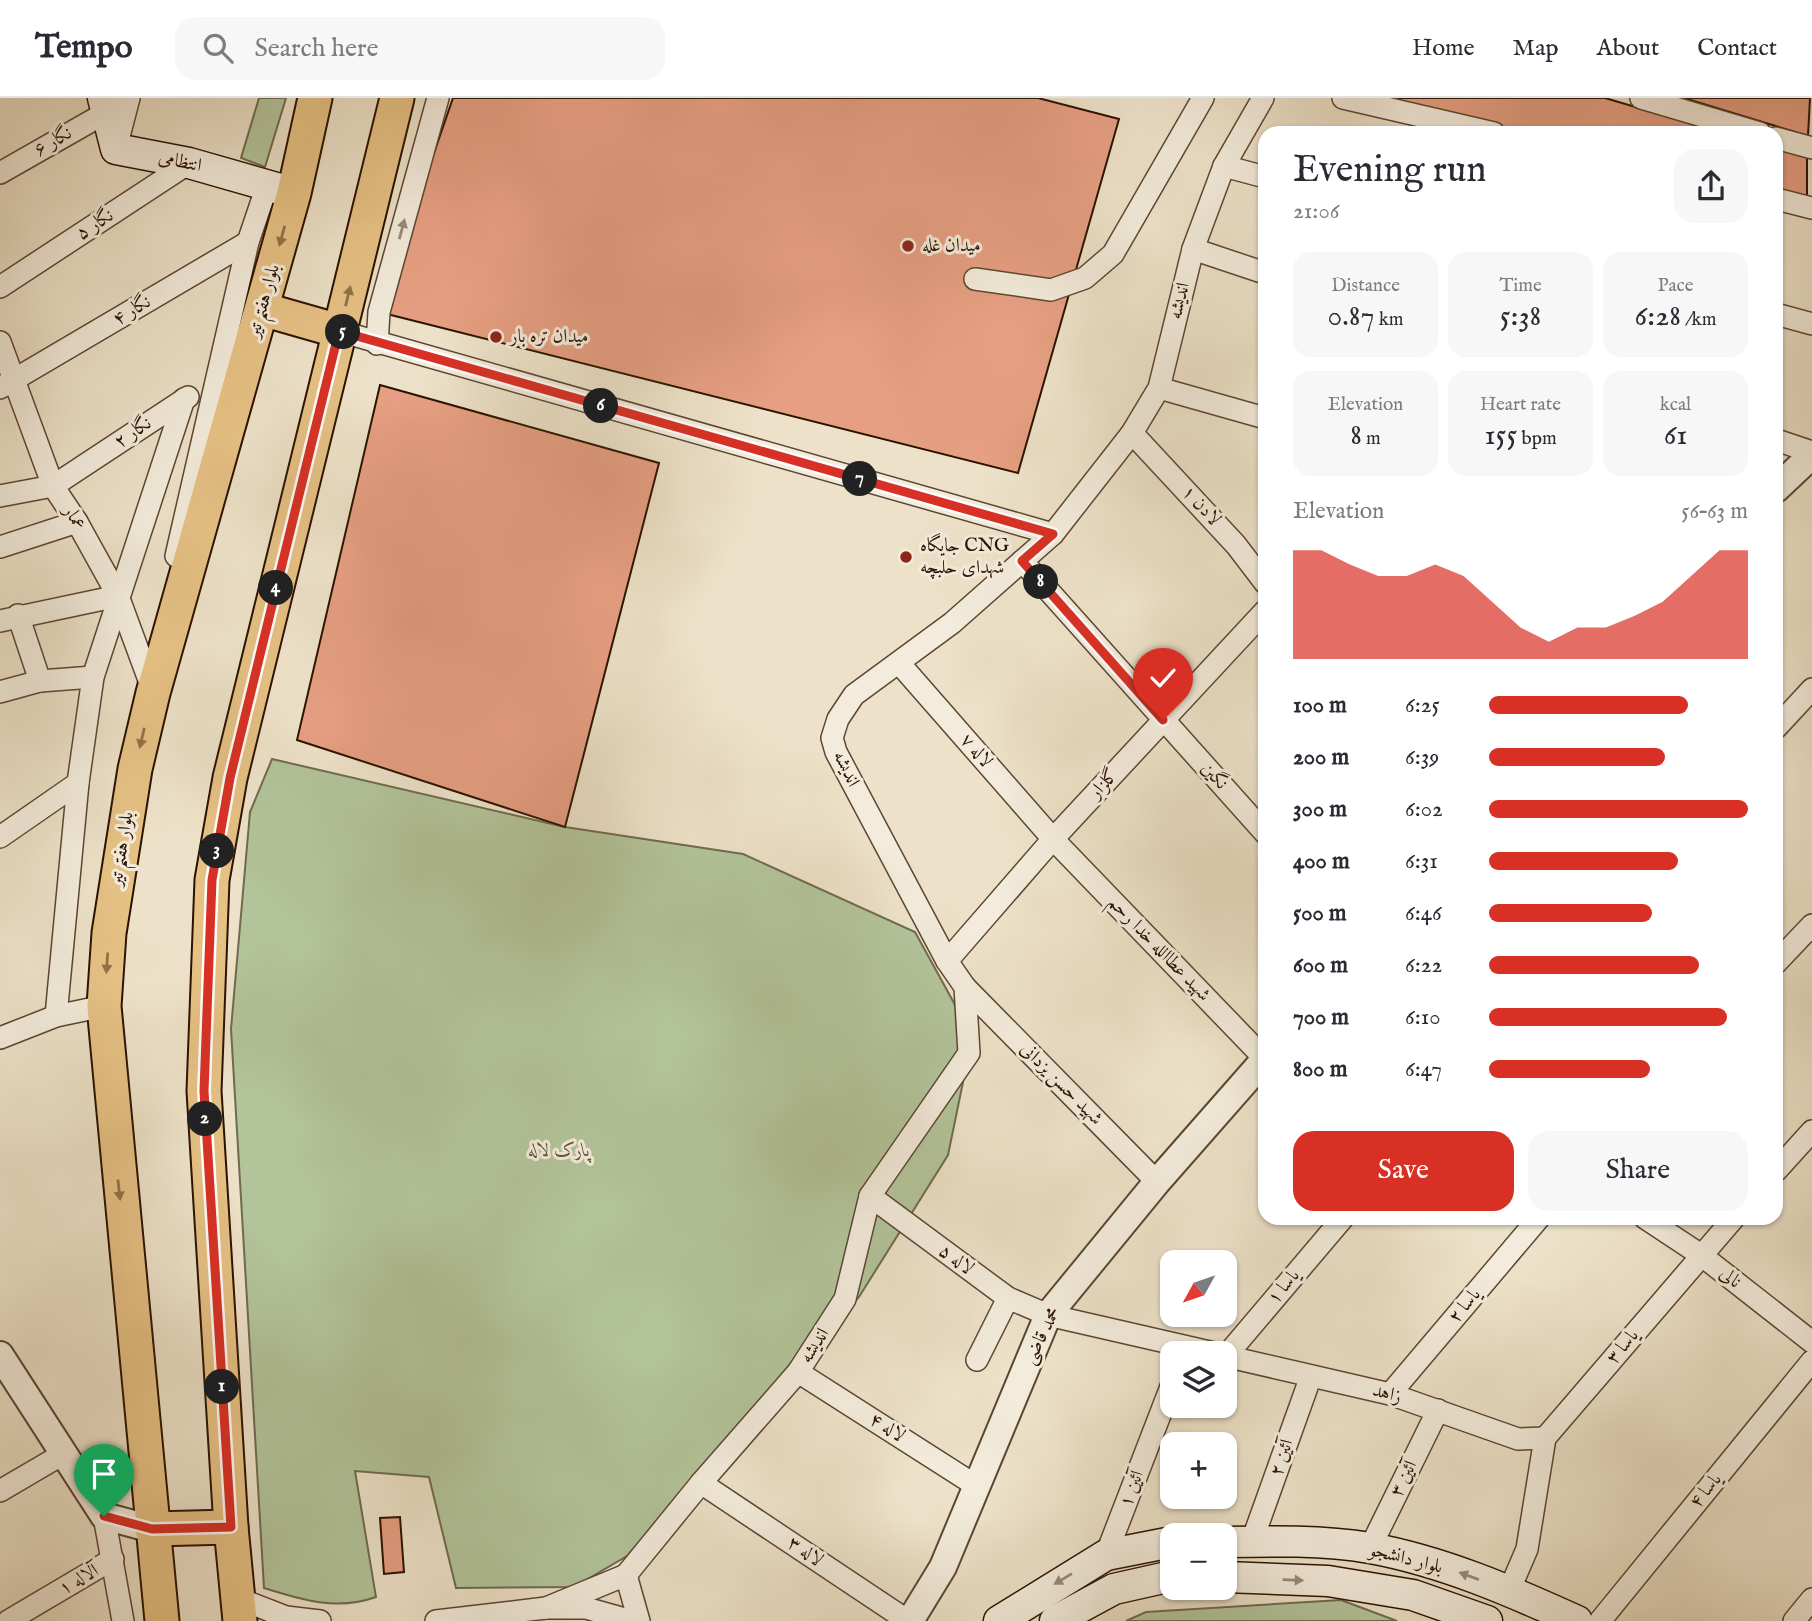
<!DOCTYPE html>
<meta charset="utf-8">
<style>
:root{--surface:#fff;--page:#f7f7f7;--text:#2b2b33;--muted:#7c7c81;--line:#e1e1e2;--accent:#d93025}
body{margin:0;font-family:"IM FELL English",Amiri,serif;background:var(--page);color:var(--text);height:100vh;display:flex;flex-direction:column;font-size:26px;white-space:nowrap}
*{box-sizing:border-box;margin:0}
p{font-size:23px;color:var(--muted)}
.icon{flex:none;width:38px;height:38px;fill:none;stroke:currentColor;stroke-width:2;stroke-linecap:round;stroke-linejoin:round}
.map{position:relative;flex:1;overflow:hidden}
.panel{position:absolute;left:1258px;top:28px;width:525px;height:1099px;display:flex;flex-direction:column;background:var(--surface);border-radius:21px;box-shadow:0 2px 5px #0004}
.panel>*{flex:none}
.needle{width:46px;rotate:230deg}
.controls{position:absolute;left:1160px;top:1152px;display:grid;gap:14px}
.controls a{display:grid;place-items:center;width:77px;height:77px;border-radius:14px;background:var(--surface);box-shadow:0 2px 5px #0004;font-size:35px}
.pin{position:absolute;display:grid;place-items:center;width:60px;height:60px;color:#fff;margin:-72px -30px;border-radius:50% 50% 50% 0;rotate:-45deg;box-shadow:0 0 7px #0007}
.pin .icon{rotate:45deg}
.km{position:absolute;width:35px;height:35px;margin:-18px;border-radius:50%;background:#222;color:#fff;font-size:19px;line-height:35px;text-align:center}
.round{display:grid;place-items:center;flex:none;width:74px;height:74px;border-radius:21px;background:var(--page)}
.headline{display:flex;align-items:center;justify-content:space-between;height:119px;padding:0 35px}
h1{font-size:38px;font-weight:600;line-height:52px}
.figures{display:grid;grid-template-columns:repeat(3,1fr);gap:10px;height:119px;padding:7px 35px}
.figures div{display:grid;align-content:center;border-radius:18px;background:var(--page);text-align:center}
.figures b{font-size:30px;font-weight:600}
.figures small{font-size:19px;font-weight:400}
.figures p{font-size:19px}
.chart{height:196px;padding:14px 35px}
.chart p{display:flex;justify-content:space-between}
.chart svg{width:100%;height:126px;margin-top:7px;fill:var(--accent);opacity:.7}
.action{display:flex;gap:14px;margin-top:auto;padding:14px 35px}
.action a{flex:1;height:80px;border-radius:21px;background:var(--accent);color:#fff;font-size:28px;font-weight:600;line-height:80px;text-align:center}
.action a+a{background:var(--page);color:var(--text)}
ul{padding:0 35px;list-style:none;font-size:23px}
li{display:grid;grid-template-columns:112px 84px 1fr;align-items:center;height:52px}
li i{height:18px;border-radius:9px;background:var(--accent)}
header{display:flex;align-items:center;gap:42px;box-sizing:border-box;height:98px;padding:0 35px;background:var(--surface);border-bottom:2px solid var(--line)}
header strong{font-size:33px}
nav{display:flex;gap:38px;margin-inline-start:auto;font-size:24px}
.search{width:490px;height:63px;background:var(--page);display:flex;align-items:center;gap:18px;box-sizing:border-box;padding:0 24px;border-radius:21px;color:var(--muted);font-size:26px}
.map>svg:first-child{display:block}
</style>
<header>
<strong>Tempo</strong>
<div class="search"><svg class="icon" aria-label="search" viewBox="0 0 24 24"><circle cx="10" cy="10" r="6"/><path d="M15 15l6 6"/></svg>Search here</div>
<nav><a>Home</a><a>Map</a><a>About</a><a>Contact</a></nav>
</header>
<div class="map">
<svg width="1812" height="1523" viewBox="0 0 1812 1523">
<rect width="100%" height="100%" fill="#ede2c9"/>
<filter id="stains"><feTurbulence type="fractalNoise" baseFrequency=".00286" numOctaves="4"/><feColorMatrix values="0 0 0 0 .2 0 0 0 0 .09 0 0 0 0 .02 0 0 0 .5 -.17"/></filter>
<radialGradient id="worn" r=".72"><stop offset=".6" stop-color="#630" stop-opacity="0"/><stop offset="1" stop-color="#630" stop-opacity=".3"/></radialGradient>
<g fill="#b3c49b" stroke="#6f6b4e" stroke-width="2">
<path d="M259,0h27l-21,69 -24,-9z"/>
<path d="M272,661l293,68 178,27 172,78 39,71 15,50 -21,102 -89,142 -232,259 -53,31 -118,1 -27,-111 -74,-6 21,126c-39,14 -74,3 -112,-9l-33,-559 19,-217z"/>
<path d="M1341,1502l56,21h-271l20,-9z"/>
</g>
<g fill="#e69f82" stroke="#2b1200" stroke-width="2">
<path d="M453,0h585l81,21 -101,354 -639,-161z"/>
<path d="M1364,0h241l119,35h-208z"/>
<path d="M1684,0h126l-2,38z"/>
<path d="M1776,50l31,9v43l-31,-7z"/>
<path d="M380,287l279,78 -94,364 -268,-87z"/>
<path d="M400,1419l4,55 -20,2 -4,-56z"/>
</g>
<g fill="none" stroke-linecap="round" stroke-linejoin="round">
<defs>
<g id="minor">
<path d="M1343,0l151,35"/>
<path d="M1641,0l119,35"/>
<path d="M1776,40l36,10"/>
<path d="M117,46l12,-46"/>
<path d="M1224,68l41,11"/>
<path d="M0,75l107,-61"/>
<path d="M1776,101l36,9"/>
<path d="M1193,151l72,24"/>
<path d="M975,181l76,11 34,-12 28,-24 90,-156"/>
<path d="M0,189l189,-124"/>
<path d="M1776,216l36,10"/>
<path d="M339,233l714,203"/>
<path d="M0,244l53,144 24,36 41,74 34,92"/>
<path d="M377,246l2,-32 59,-214"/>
<path d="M0,290l248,-146"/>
<path d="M1159,290l106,30"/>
<path d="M1132,335l104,112 29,38"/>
<path d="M1776,342l36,12"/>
<path d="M0,398l53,-10 135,-89"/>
<path d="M0,449l77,-25"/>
<path d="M176,458l72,-314 20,-59"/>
<path d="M1022,463l243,272"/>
<path d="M18,517l22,66"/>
<path d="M0,523l118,-25"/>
<path d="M899,565l154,176 212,220"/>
<path d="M0,594l40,-11 53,-4"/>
<path d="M1776,630l36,-39"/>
<path d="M0,739l78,-54"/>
<path d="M947,863l106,-122 212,-228"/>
<path d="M1776,865l36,-38"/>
<path d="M965,889l192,195"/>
<path d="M56,918l22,-233 15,-106 91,-278"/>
<path d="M0,940l56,-22 48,-10"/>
<path d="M1776,1073l36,-40"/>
<path d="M870,1098l138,102 40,17 166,38"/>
<path d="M1645,1120l56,37 111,87"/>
<path d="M1225,1258l165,38 128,45 27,-1"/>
<path d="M1226,1258l117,-138"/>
<path d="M977,1262l31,-62"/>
<path d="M798,1274l177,113"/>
<path d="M1390,1296l149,-176"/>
<path d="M1545,1340l189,-220"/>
<path d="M701,1385l207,138"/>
<path d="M0,1393l63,-37"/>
<path d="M104,1418l19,105"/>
<path d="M1252,1443l59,-165"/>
<path d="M1370,1450l68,-138"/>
<path d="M1106,1457l66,-171"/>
<path d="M626,1477l75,-92 97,-111 47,-73 25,-103 99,-143 -4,-66 -18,-26 -111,-209 -4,-14 6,-19 16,-24 98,-72 101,-89 79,-101 27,-45 34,-139 31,-83 39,-68"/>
<path d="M1509,1493l18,-42 18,-111"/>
<path d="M237,1500l49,19 34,4"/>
<path d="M8,1523l105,-62"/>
<path d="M436,1523l110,-13"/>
<path d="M632,1523l-46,-13h-40l80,-33 13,46"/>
<path d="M1600,1523l212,-260"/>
<path d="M1794,1523l18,-22"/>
</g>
<g id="tertiary">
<path d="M1776,391l36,-34"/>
<path d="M0,1257l104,161 48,13"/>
<path d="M910,1523l33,-54 105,-252 109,-133 108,-123"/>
</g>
<g id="secondary">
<path d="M103,0l13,51 73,14 105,30"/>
<path d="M1225,1444c47,-1 98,-2 145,6 72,13 141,43 207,73"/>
<path d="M1225,1479l103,4 85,14 74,26"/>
<path d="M999,1523l107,-66 66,-13"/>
<path d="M1055,1523l59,-32 58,-13"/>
</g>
<g id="primary">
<path d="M262,211l77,22"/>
<path d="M152,1431l79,-2"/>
<path d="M162,1523l-58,-615 5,-73 26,-164 18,-76 141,-500 21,-95"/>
<path d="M240,1523l-9,-94 -27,-436 8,-211 18,-102 167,-680"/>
</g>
</defs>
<use href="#minor" stroke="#5c4632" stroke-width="24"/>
<use href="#tertiary" stroke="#5c4632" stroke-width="30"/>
<use href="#secondary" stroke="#2b1200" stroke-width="33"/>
<use href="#primary" stroke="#2b1200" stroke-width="37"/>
<use href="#minor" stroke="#f3ecdc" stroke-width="21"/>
<use href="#tertiary" stroke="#f3ecdc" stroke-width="26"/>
<use href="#secondary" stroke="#f3ecdc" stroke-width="30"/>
<use href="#primary" stroke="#e6c184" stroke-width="33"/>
</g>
<defs><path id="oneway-solid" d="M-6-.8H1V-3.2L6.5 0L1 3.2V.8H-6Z" transform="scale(1.75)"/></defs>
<g fill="#998a79">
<use href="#oneway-solid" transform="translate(402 131) rotate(-75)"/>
<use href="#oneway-solid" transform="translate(1469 1478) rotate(-160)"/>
<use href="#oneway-solid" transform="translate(1063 1481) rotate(149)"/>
<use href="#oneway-solid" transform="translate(1293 1482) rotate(2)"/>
</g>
<g fill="#927249">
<use href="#oneway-solid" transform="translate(282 138) rotate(105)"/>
<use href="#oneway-solid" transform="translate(348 198) rotate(-76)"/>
<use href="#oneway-solid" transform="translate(142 640) rotate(103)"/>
<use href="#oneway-solid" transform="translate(107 865) rotate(94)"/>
<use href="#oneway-solid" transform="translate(119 1092) rotate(84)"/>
</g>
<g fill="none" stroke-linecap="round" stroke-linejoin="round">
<defs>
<path id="route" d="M104,1418l48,13 79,-2 -27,-436 8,-211 18,-102 109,-447 714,203 -31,27 141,159"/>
</defs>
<use href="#route" stroke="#fff" stroke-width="14"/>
<use href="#route" stroke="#d93025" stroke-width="9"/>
</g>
<g fill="#8f2418" stroke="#f3ecdc" stroke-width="2.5">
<circle cx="908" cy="148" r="7"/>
<circle cx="496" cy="239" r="7"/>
<circle cx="906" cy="459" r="7"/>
</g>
<g text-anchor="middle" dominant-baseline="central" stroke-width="6" stroke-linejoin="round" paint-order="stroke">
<g font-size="19" fill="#2b1200" stroke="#f3ecdc">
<text transform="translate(53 44) rotate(-30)">نگار ۶</text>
<text transform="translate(180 64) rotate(12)">انتظامی</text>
<text transform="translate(95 127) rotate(-33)">نگار ۵</text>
<text transform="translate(264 203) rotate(-74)">بلوار هفتم تیر</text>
<text transform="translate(1180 203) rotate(-76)">اندیشه</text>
<text transform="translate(132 213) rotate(-31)">نگار ۴</text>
<text transform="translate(133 335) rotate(-34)">نگار ۲</text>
<text transform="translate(1201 408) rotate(47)">لادن ۱</text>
<text transform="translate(74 420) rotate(58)">عمار</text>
<text transform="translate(976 653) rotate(49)">لاله ۷</text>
<text transform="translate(846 671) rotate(64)">اندیشه</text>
<text transform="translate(1214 678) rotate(48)">نگین</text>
<text transform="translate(1104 686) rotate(-47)">گلزار</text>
<text transform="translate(122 751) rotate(-81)">بلوار هفتم تیر</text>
<text transform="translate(1159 851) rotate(46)">شهید عطاالله خدا رحم</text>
<text transform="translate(1061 986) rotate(45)">شهید حسن یزدانی</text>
<text transform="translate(956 1162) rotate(36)">لاله ۵</text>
<text transform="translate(1730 1180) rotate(38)">نالی</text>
<text transform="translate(1284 1189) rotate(-50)">یاسا ۱</text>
<text transform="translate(1465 1208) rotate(-50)">یاسا ۲</text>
<text transform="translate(1042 1238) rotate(-63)">محمد قاضی</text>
<text transform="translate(815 1248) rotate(-57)">اندیشه</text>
<text transform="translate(1623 1249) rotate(-50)">یاسا ۳</text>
<text transform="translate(1387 1296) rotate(15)">زاهد</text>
<text transform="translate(887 1330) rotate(32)">لاله ۴</text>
<text transform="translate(1282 1360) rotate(-71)">آئین ۲</text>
<text transform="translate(1404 1381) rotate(-64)">آئین ۳</text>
<text transform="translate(1132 1391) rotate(-69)">آئین ۱</text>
<text transform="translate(1706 1393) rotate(-51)">یاسا ۴</text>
<text transform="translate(805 1454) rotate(34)">لاله ۳</text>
<text transform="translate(1406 1461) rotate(14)">بلوار دانشجو</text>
<text transform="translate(79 1482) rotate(-30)">آلاله ۱</text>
</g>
<g font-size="19" fill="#2b1200" stroke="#f3ecdc" text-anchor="start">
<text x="922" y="148">میدان غله</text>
<text x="510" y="239">میدان تره بار</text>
<text x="920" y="448">جایگاه CNG<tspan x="920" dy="22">شهدای حلبچه</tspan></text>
</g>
<g font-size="19" font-style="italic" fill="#5b5036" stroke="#f3ecdc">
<text x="559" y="1053">پارک لاله</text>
</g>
</g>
<rect width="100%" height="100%" filter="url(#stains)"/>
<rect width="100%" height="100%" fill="url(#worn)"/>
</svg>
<div class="controls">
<a><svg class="needle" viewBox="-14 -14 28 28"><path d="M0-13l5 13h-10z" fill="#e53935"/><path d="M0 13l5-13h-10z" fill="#7c7c81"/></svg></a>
<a><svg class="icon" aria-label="layers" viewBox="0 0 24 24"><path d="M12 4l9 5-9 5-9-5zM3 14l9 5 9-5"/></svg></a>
<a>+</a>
<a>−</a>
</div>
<div class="pin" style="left:104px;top:1418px;background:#1e9e55"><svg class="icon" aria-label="arrive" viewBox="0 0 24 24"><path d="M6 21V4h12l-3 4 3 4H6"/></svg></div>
<div class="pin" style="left:1163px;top:622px;background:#d93025"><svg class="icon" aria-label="check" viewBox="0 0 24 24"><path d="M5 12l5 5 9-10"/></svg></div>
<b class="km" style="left:222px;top:1289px">1</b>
<b class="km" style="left:205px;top:1021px">2</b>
<b class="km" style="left:217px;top:753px">3</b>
<b class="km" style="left:276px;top:490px">4</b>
<b class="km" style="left:343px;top:234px">5</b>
<b class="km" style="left:601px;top:308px">6</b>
<b class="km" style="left:860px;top:381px">7</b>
<b class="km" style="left:1041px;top:484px">8</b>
<section class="panel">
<div class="headline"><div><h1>Evening run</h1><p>21:06</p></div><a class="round"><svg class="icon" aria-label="share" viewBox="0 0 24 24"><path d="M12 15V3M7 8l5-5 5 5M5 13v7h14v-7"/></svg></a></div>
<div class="figures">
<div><p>Distance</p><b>0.87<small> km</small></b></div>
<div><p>Time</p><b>5:38</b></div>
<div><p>Pace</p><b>6:28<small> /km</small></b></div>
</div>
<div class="figures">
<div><p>Elevation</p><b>8<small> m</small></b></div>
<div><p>Heart rate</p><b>155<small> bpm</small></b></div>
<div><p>kcal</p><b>61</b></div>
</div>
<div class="chart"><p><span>Elevation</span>56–63 m</p>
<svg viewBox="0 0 160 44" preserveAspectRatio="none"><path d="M0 44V6L10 6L20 11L30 15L40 15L50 11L60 15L70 24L80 33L90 38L100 33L110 33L120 29L130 24L140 15L150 6L160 6V44z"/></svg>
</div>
<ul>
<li><b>100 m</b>6:25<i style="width:77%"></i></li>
<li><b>200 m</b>6:39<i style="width:68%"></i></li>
<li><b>300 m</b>6:02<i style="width:100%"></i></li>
<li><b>400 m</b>6:31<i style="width:73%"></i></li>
<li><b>500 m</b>6:46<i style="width:63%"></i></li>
<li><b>600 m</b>6:22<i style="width:81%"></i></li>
<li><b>700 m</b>6:10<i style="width:92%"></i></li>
<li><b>800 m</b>6:47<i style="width:62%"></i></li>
</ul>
<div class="action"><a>Save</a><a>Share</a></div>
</section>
</div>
